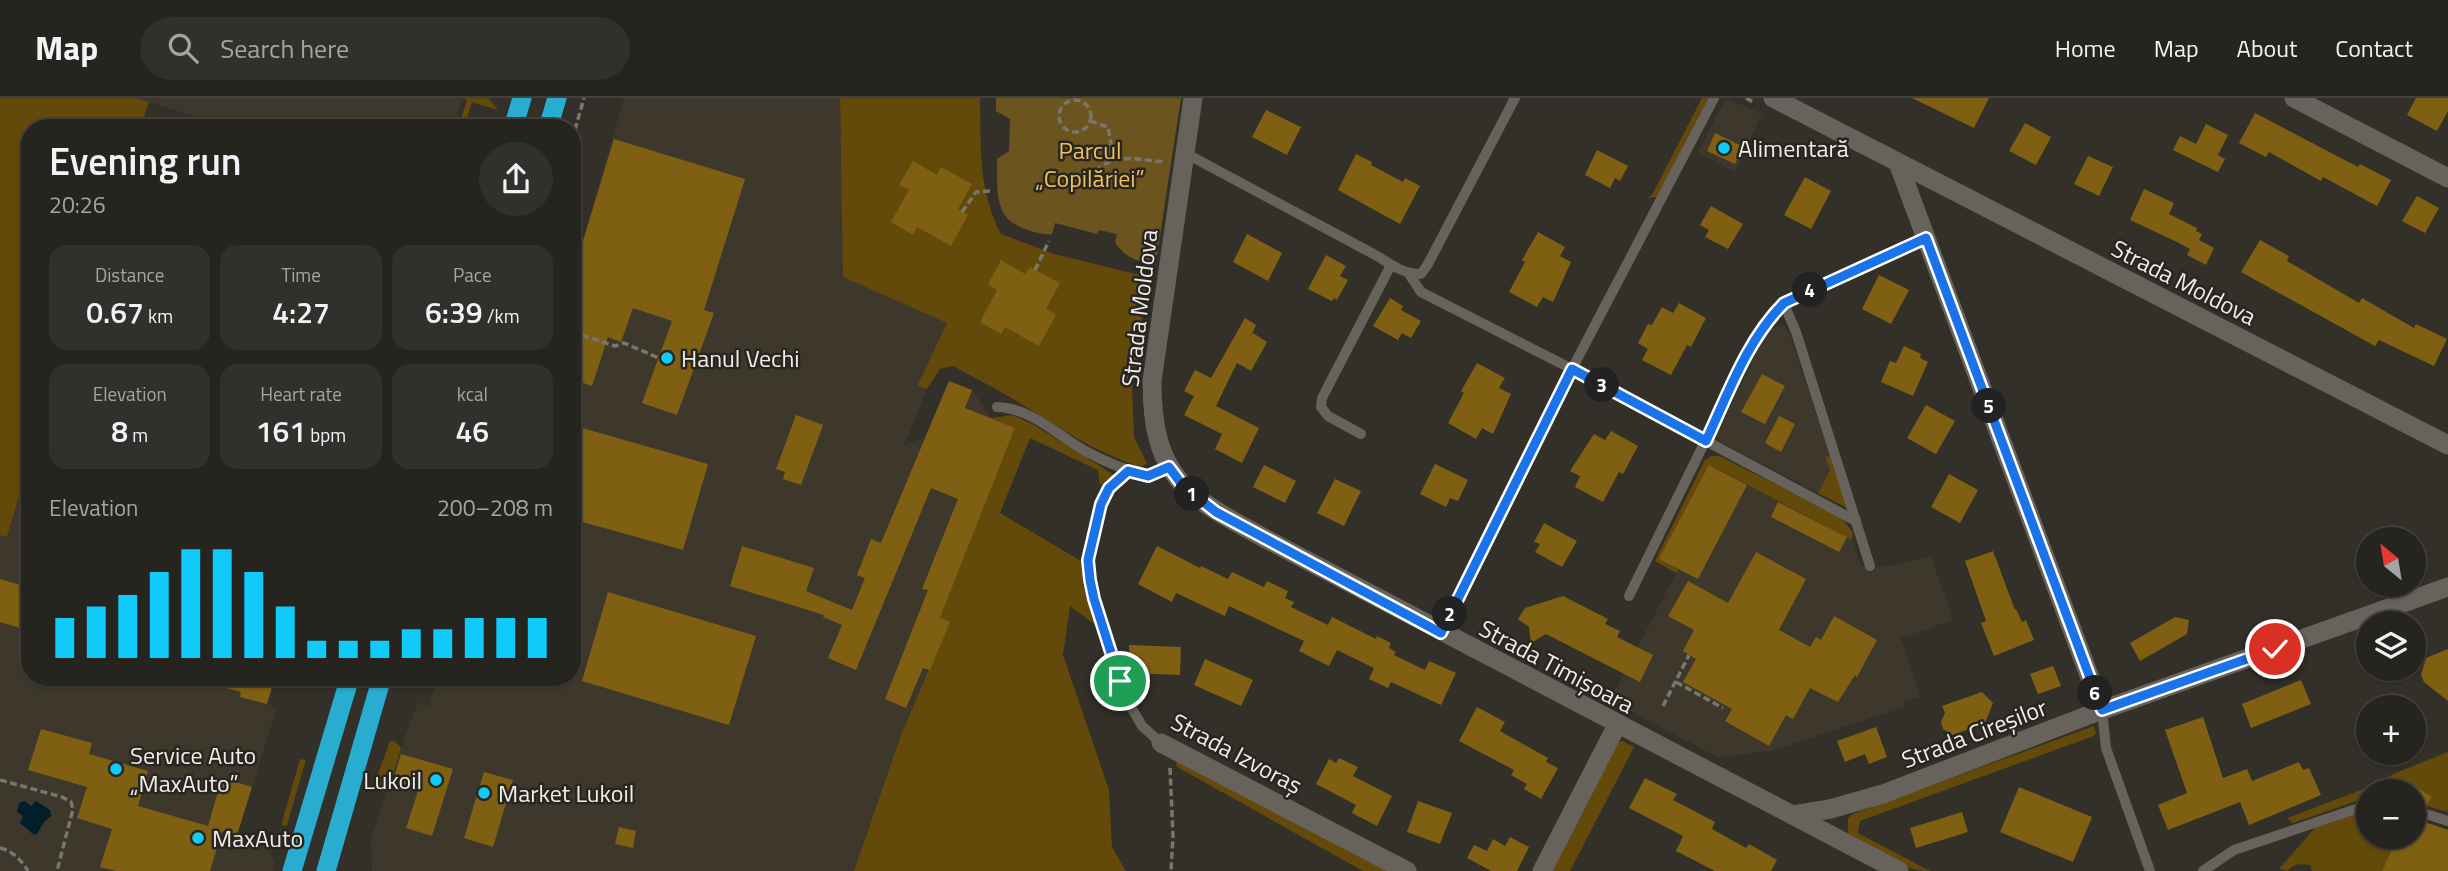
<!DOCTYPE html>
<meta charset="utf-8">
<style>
:root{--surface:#26241f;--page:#32302c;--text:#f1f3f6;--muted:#a4a4a4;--line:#42413d;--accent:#10cafa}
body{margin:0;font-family:"Titillium Web",sans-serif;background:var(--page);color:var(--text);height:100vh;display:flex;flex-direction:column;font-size:26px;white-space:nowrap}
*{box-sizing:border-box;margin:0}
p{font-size:23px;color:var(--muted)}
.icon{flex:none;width:38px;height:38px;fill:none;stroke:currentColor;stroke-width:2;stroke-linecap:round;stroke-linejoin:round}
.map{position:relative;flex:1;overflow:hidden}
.drawer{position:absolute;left:21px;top:21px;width:560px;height:567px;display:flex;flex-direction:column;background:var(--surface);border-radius:28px;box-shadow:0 2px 5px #0004,0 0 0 2px var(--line)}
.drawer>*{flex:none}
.needle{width:46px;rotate:330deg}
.controls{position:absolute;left:2356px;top:429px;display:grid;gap:14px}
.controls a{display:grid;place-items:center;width:70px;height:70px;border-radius:50%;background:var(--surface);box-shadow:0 2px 5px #0004,0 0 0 2px var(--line);font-size:35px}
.pin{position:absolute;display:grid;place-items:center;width:60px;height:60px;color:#fff;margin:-30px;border:4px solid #fff;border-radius:50%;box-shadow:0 2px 7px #0007}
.km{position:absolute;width:35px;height:35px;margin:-18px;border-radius:50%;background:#222;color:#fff;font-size:19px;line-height:35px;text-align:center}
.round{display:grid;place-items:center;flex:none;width:74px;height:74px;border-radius:37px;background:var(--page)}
.headline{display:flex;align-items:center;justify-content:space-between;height:119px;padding:0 28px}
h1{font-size:38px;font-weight:600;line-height:52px}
.figures{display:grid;grid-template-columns:repeat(3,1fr);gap:10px;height:119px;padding:7px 28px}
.figures div{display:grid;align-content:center;border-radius:18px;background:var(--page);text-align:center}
.figures b{font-size:30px;font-weight:600}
.figures small{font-size:19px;font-weight:400}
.figures p{font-size:19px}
.chart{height:196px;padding:14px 28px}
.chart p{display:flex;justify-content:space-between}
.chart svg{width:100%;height:126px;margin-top:7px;stroke:var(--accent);stroke-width:6}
header{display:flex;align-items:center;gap:42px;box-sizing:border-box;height:98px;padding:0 35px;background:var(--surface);border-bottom:2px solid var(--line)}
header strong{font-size:33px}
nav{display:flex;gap:38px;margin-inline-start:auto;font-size:24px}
.search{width:490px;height:63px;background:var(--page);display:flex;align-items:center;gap:18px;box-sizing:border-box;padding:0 24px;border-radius:38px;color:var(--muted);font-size:26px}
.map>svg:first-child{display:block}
</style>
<header>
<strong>Map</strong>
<div class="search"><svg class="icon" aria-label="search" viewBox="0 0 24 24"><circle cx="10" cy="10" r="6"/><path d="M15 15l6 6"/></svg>Search here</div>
<nav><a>Home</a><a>Map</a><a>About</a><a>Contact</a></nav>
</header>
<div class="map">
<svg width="2448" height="773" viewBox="0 0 2448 773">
<rect width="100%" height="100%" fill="#333029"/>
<g fill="#3e382c">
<path d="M135,0h327l-9,30h-219z"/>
<path d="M624,0h216v35l107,190 -30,62 10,4 -23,56 20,-7 25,-57 23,9 19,28 24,10 -75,190 10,4 -49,113 -47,136h-482l-1,-31 30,-92 17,-46 10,4 10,-29h134v-400z"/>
<path d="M1726,0l36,16 -27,58 -37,-20z"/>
<path d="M1782,227l7,7 41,124 -5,1 5,13 -12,23 -98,-51 -3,-8 51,-104z"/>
<path d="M1709,367l143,75 9,26 18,2 52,-12 22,64 -52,18 20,59 -17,5 1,5 -135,44 -52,6 -108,-56 68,-132 -19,-10z"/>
<path d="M19,395l11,3v181h245l-8,27 10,4 -40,127 30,10 8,20 -2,6h-273v-336l7,1z"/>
</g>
<g fill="#634a0b">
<path d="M0,0h135l14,4 -9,26h-110v330l-23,79 -7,-2z"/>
<path d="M463,0h25l10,12 -26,-8 -8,26h-6l9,-28z"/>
<path d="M840,0h140c1,49 -2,92 21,136l53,20 94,23 -16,110 2,50 13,26 -6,4c-45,-14 -81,-39 -121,-64 -22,-13 -45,-25 -67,-37l-13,3 -13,20 -10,-3 30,-63 -104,-46z"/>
<path d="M1702,0h6l-51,99 -10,1 5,-3z"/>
<path d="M1013,317l23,11 78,49 -14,10 -2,-15 -68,-32 -30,75 81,48 2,25 14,40 -27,-20 -7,49 46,135 3,57 14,24h-272l47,-136 48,-112 -9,-5 75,-190 -25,-10z"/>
<path d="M1711,358h8l122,61 12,16 -1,7 -142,-75 -50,94 18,10 -2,4 -21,-12 50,-101z"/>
<path d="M1830,358l17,52 -29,-15 12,-23 -5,-13z"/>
<path d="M2094,628l2,8 -5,3 -231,84 -2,12 72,38c-28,0 -60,-21 -82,-38v-15l5,-4z"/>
<path d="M390,643h5l6,7 -12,40 -6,4 -4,-2 -4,-8z"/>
<path d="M1622,643l12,6 -64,124h-18l65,-128z"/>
<path d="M2448,654v60l-35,-10v-11h-45v6l-75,26 -6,-5 77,-29 34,-17z"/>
<path d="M1175,660l217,113h-29l-186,-104z"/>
<path d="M300,661l5,1v3l-18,62 -4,1 -1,-4z"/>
<path d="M2368,715v23l18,1 -2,3 10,5 -12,26h-70l-2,-6c-9,-1 -16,-2 -22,6l-9,-2 36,-41 42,-14z"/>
</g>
<path fill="#6c541e" d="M996,0h185l-24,157 -7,6c-15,2 -28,-7 -35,-19l2,-8 -18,-4 -2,4 -42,-11 -3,11c-10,1 -18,-2 -27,-5 -33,-11 -27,-41 -28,-70l12,-8 1,-32 -14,-8z"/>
<path fill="#021e28" d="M25,703l6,5 5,-5 14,9 1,6 -7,6 -7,12 -3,1 -14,-12 3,-7 -6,-4 2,-9z"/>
<g fill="#7f6013">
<path d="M1912,0h77l-15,30z"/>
<path d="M2416,0h32v13l-11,20 -30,-16z"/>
<path d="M1266,12l35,17 -14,28 -35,-18z"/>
<path d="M2255,15l103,54 2,-3 31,16 -14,26 -54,-29 -2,4 -52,-29 -3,5 -27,-14z"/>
<path d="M2025,25l26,14 -15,28 -27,-14z"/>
<path d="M2206,26l22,11 -10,20 7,4 -7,13 -45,-22 7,-14 16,8z"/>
<path d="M1715,35l29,14 -9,17 -28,-13z"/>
<path d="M614,41l131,40 -41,131 10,3 -37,102 -35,-12 30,-82 -39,-13 -12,34 -13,-5 -16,49 -20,-7v-102z"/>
<path d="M1597,52l31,16 -8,15 -5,-3 -5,10 -25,-13z"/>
<path d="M1356,56l16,8 -1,3 32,17 2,-4 15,8 -20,38 -62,-34z"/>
<path d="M2088,58l25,11 -14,29 -25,-12z"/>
<path d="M913,63l24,14 4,-8 31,17 -14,25 10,6 -17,31 -34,-19 -4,8 -22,-13 18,-32 -10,-5z"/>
<path d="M1805,79l26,14 -20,38 -27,-14z"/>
<path d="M2144,91l30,14 -5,11 28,14 -1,3 6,3 -3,6 15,8 -8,17 -19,-10 3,-6 -13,-7 -47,-22z"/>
<path d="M2417,98l22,12 -14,25 -23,-12z"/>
<path d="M1711,108l32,18 -15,25 -23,-12 4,-7 -9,-5z"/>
<path d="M1538,134l27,15 -5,9 11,6 -18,40 -10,-5 -6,10 -28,-15 16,-30 -3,-2z"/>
<path d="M1247,136l35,19 -14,28 -35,-19z"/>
<path d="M2260,142l29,16 -2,5 72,42 3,-5 52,30 2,-4 31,15 -13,27 -55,-26 -4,6 -134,-74z"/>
<path d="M1326,157l20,11 -6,10 8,4 -11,20 -3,-2 -2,3 -24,-12z"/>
<path d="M1001,162l24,14 5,-7 30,16 -14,26 10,6 -17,31 -34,-19 -4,7 -21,-12 17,-32 -9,-6z"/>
<path d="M1879,177l30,15 -18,34 -29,-15z"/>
<path d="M1390,200l13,8 -2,4 20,11 -10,17 -9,-5 -4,7 -25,-14z"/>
<path d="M1679,205l27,15 -15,29 -4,-2 -16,30 -29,-15 6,-11 -10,-6 10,-19 4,1 10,-18 11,6z"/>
<path d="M1245,220l11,7 -6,13 3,-5 14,9 -16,29 -14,-8 -21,43 43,22 -17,35 -27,-14 7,-15 -38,-19 10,-19 -10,-5 11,-21 16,8z"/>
<path d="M1904,248l17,8 -1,4 8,4 -15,34 -32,-14 9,-21 6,2z"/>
<path d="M1477,265l28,15 -6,10 12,6 -18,40 -11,-6 -6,11 -28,-16 16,-30 -3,-2z"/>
<path d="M1762,276l23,12 -20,38 -24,-12z"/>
<path d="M949,283l23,9 -7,18 50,20 -75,190 10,4 -20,48 -7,-2 -17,40 -21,-9 43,-109 -6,-1 36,-90 -27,-11 -75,182 -28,-12 14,-33 -19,-8 1,-2 -94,-29 12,-40 72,22 -8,23 46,19 13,-32 -8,-3 14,-36 10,4z"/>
<path d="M1926,307l29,16 -19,33 -29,-16z"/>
<path d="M796,317l27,10 -22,60 -18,-6 2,-7 -9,-3z"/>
<path d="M1779,318l16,8 -14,28 -16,-9z"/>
<path d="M572,327l136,39 -25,86 -111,-31z"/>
<path d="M1611,333l27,15 -15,28 -4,-2 -16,30 -28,-15 5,-11 -10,-5 24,-37 11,6z"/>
<path d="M1435,366l33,16 -10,21 -8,-3 -4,9 -26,-13z"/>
<path d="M1264,367l32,16 -11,22 -32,-16z"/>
<path d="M1709,367l38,20 -49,94 -39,-20z"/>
<path d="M1949,376l29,16 -18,33 -29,-16z"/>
<path d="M1335,381l26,12 -17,35 -27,-13z"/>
<path d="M1778,404l69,35 -8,15 -68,-35z"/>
<path d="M1544,425l33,18 -15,26 -27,-15 5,-8 -6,-2z"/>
<path d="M1157,448l43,22 1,-2 27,13 4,-7 32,15 3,-6 21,10 -3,7 9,4 -3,5 37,18 4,-8 44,22 1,-3 14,7 -2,5 7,4 -2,3 31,15 4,-9 27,12 -15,32 -50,-23 -3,6 -19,-9 5,-11 -37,-18 -8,16 -30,-15 5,-10 -75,-35 -4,10 -49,-23 -4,9 -34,-18z"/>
<path d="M1993,453l22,59 1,-1 6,13 4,-2 8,20 -40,16 -13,-33 5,-2 -21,-60z"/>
<path d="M1756,454l50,27 -27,51 31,17 6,-10 5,3 13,-24 43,24 -20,37 -2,-2 -17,27 -28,-14 -17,31 -7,-4 -17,31 -44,-25 7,-12 -49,-27 13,-23 -13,-8 11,-21 -26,-14 20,-35 40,22z"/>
<path d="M0,481l30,9v43l-30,-9z"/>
<path d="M608,494l148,44 -27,89 -147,-44z"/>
<path d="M1563,498l45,23 -3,5 15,7 -3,6 36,18 -13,27 -94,-48 -15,9 -2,-16 -11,-8 7,-11z"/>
<path d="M2175,519l14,3 -2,14 -47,27 -10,-18z"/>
<path d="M1129,547l52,2 -1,28 -52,-2z"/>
<path d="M2448,551v52l-24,-19 -3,-7 5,-17z"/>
<path d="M1205,561l48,21 -12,26 -47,-21z"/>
<path d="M2053,568l8,20 -23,8 -8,-20z"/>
<path d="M205,579h70l-8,27 -27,-7 1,-5 -37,-10z"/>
<path d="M2301,582l10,24 -60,24 -9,-24z"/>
<path d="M1982,594l11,11 -8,20 -32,12 -10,-6 -2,-7 4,-9 -3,-7z"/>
<path d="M1477,609l28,15 -5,9 48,27 -2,4 12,6 -17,31 -17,-10 3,-5 -16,-9 3,-5 -55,-29z"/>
<path d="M2203,619l20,61 24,-9 5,12 47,-19 4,8 6,-2 12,27 -72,30 -9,-23 -72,28 -10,-25 29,-12 -22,-63z"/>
<path d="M1876,629l11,30 -18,7 -4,-10 -20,8 -8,-21z"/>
<path d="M41,631l51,14 -3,11 59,17 -10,35 70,20 14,-48 30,9 -15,48 -15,-4 -12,40h-94l-16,-4 12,-38 -35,-11 10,-31 -59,-17z"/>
<path d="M401,656l52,15 -21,67 -26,-8 13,-40 -26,-7z"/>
<path d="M1339,660l19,9 -5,9 39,20 -15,30 -25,-13 4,-8 -40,-21 13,-25 7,4z"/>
<path d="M484,674l29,8 -20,67 -29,-9z"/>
<path d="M1645,680l32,16 -4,6 42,22 -3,7 34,19 3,-4 28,16 -6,11h-56l-39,-20 7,-15 -54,-28z"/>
<path d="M2413,687l19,12 -6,9 -13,-3z"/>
<path d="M2019,689l73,30 -19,45 -73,-30z"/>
<path d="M1418,703l34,12 -12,31 -33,-12z"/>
<path d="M1962,714l6,20 -52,16 -6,-20z"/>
<path d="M2413,720l35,12v41h-66l16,-35h15z"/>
<path d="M619,729l17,4 -3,17 -18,-4z"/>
<path d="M1510,739l19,10 -12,24h-26l-24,-13 7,-13 13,6 6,-12 12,7z"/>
</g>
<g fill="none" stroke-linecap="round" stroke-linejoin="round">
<g stroke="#797670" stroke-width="3.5" stroke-dasharray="7 3.5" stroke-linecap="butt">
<path d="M1746,0l9,5"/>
<circle cx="1075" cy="18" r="16"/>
<path d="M1090,23l18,6 3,16 -1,18"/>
<path d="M572,42l12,-42"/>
<path d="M1081,88c29,-35 44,-28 84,-24"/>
<path d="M962,114l14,-20 14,-1"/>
<path d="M1035,172l14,-29"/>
<path d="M572,234l43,14 9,-3 35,15"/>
<path d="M1583,277l111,60"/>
<path d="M302,579l25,8"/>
<path d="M1676,584l47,26"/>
<path d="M1663,608l26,-51"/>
<path d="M1170,670l3,68 -2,35"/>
<path d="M0,682l62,17 9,5 2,7 -16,62"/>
<path d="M0,750c12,2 22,13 28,23"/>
</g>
<g stroke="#67635c" stroke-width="10">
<path d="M1185,55l194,104c14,9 25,17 42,17l7,-10 87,-166"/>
<path d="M1409,176l12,18 151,77"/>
<path d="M1784,206l12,28 74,234"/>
<path d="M997,309c35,1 61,29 90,45 19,10 40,19 61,24l21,-10"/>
<path d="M1361,336l-33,-18 -7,-9 1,-9 69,-133"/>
<path d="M1706,343l150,80"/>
<path d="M1128,373c-6,6 -15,12 -20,19 -14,22 -20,64 -18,90l41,127 11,19 19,17"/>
<path d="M1629,498l125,-254 13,-22 17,-16 142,-66"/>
<path d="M1441,534l131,-263 142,-271"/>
<path d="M2102,612l4,38 44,123"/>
<path d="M2413,712l35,11"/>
<path d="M2203,773l31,-21 134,-45"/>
</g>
<g stroke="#67635c" stroke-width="19">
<path d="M1193,0l-41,283c0,98 35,115 114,158l633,332"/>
<path d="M2294,0l154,80"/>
<path d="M1898,65l204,547"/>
<path d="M1161,645l246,128"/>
<path d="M1793,717l37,-6 53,-15 219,-84 346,-123"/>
<path d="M1542,773l75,-146"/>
</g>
<path stroke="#67635c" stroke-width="19" d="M1773,0l675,347"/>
<g stroke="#28accf" stroke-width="19">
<path d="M513,30l9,-30"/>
<path d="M548,30l9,-30"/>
<path d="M292,773l58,-194"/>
<path d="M326,773l56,-194"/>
</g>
</g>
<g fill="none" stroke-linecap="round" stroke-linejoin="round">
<defs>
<path id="route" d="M1120,583l-26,-82 -4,-19 -2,-20 13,-56 8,-16 19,-17 20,5 21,-9 14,19 33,26 225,121 131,-264 134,72c22,-47 41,-101 78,-138l142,-65 176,472 173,-61"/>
</defs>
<use href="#route" stroke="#fff" stroke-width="14"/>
<use href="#route" stroke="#1a73e8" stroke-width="9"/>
</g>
<g fill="#10cafa" stroke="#292620" stroke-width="2.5">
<circle cx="1724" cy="50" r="7"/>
<circle cx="667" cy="260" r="7"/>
<circle cx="116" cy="671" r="7"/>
<circle cx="436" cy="682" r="7"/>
<circle cx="484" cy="695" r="7"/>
<circle cx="198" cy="740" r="7"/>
</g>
<g text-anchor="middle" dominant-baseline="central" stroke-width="5" stroke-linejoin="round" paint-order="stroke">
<g font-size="24" fill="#efede9" stroke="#292620" text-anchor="start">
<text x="1738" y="50">Alimentară</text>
<text x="681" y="260">Hanul Vechi</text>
<text x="130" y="657">Service Auto<tspan x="130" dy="28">„MaxAuto”</tspan></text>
<text x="422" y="682" text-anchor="end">Lukoil</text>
<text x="498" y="695">Market Lukoil</text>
<text x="212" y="740">MaxAuto</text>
</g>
<g font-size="24" fill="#edc05e" stroke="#292620">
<text x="1090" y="52">Parcul<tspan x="1090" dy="28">„Copilăriei”</tspan></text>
</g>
<g font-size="24" fill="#efede9" stroke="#292620">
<text transform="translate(2184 184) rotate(27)">Strada Moldova</text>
<text transform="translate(1139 210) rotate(-83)">Strada Moldova</text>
<text transform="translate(1557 568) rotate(28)">Strada Timișoara</text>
<text transform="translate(1974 635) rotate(-21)">Strada Cireșilor</text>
<text transform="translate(1237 655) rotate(28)">Strada Izvoraș</text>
</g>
</g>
</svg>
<div class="controls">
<a><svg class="needle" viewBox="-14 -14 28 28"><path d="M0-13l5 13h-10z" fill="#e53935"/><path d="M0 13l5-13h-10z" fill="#a4a4a4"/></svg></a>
<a><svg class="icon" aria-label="layers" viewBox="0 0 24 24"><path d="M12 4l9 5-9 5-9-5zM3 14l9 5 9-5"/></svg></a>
<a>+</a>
<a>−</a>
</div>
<div class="pin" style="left:1120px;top:583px;background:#1e9e55"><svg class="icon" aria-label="arrive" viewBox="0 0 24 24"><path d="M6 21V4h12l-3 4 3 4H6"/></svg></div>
<div class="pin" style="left:2275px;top:551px;background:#d93025"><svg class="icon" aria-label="check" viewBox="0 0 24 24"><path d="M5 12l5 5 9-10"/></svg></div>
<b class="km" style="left:1192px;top:396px">1</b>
<b class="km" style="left:1450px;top:516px">2</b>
<b class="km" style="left:1602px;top:287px">3</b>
<b class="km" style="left:1810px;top:192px">4</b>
<b class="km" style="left:1989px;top:308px">5</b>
<b class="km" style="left:2095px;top:595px">6</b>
<section class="drawer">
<div class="headline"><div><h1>Evening run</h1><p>20:26</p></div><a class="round"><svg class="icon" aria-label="share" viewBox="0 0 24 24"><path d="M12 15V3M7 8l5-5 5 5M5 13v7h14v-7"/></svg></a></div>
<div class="figures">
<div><p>Distance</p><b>0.67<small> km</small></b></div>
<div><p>Time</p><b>4:27</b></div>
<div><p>Pace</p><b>6:39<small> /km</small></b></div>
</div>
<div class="figures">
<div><p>Elevation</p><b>8<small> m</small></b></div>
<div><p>Heart rate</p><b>161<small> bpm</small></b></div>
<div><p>kcal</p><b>46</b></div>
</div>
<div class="chart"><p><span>Elevation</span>200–208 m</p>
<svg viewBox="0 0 160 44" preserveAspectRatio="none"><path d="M5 44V30M15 44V26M25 44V22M35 44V14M45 44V6M55 44V6M65 44V14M75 44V26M85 44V38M95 44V38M105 44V38M115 44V34M125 44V34M135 44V30M145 44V30M155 44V30"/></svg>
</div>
</section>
</div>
